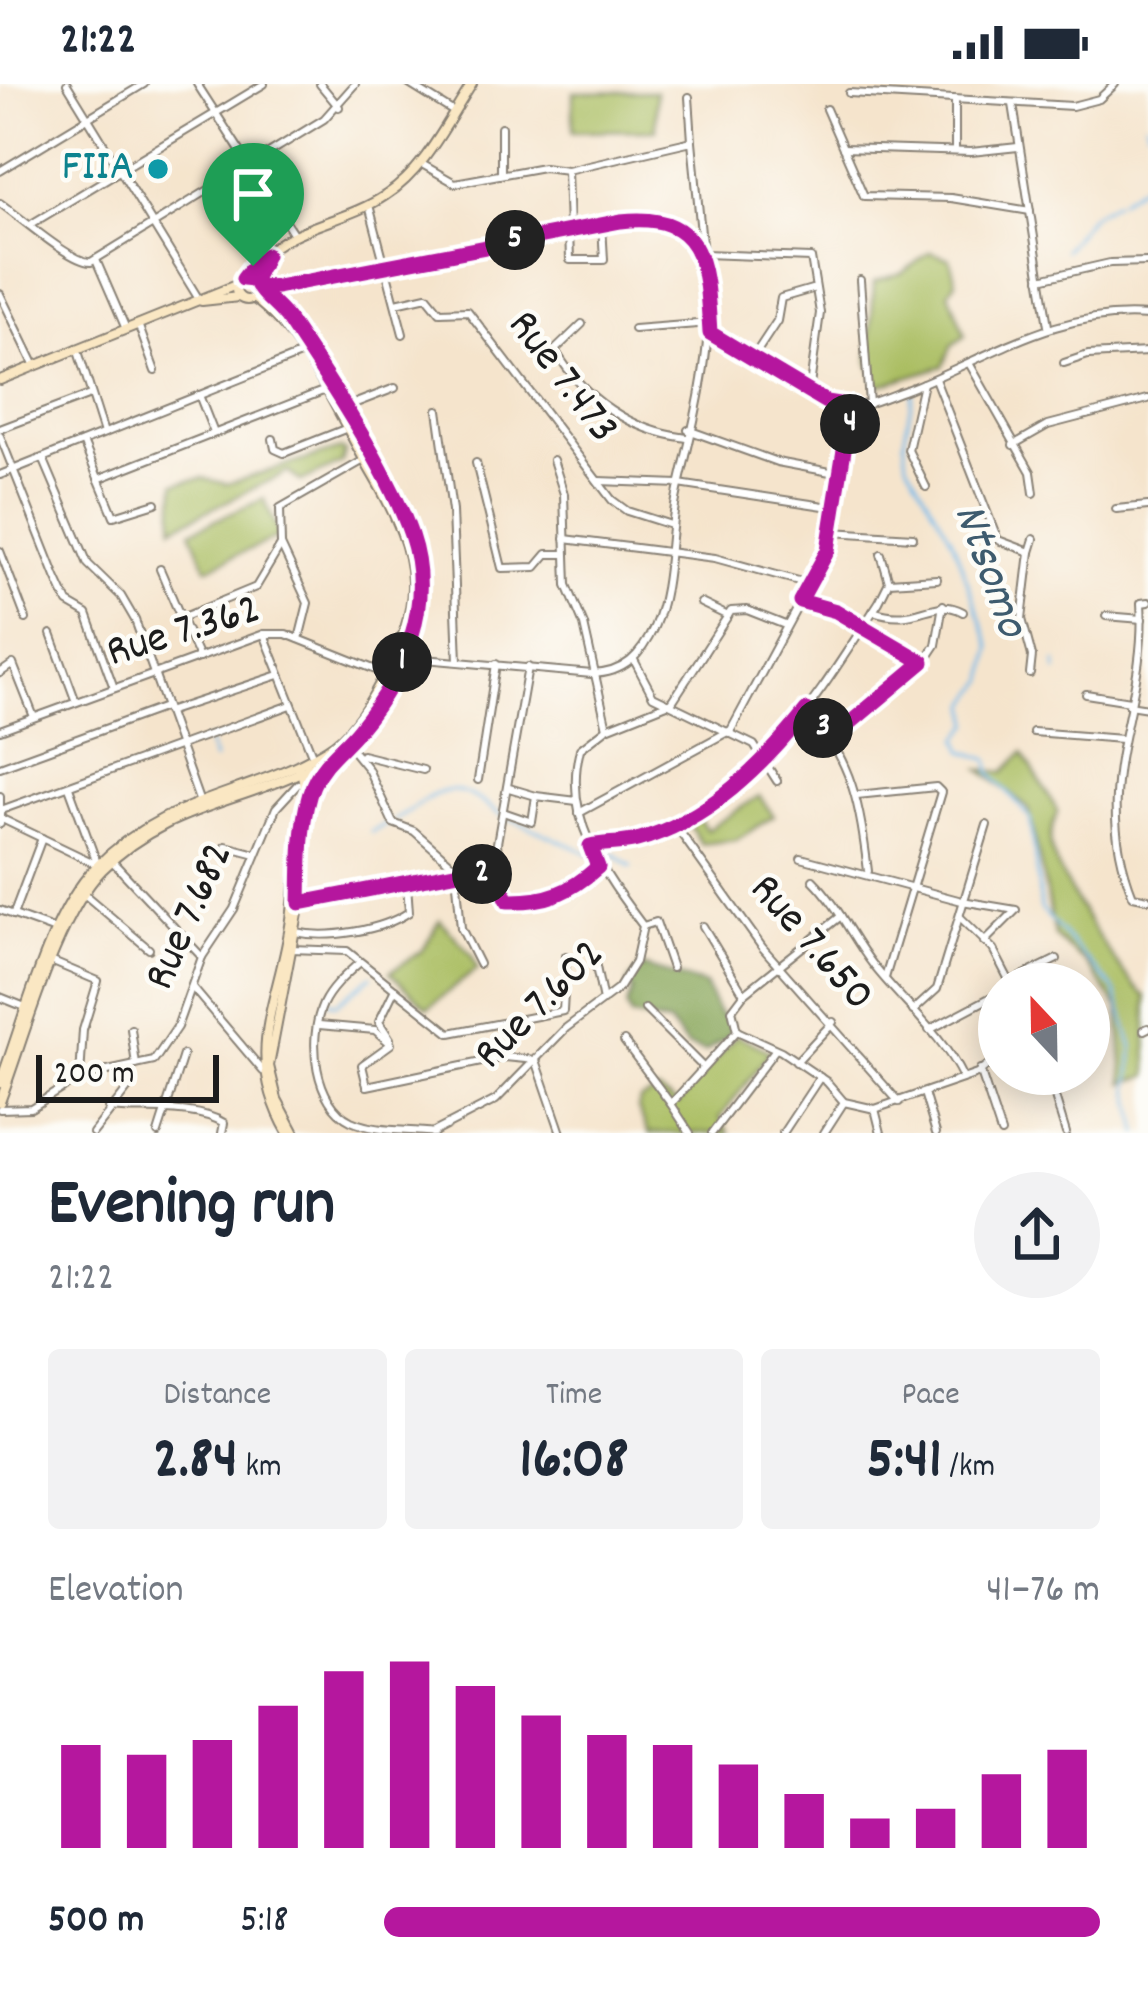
<!DOCTYPE html>
<meta charset="utf-8">
<style>
:root{--surface:#fff;--page:#f2f2f3;--text:#1f2937;--muted:#747a83;--accent:#b5179e}
body{margin:0;font-family:Dekko,sans-serif;background:var(--page);color:var(--text);height:100vh;display:flex;flex-direction:column;font-size:45px;white-space:nowrap}
*{box-sizing:border-box;margin:0}
p{font-size:39px;color:var(--muted)}
.icon{flex:none;width:66px;height:66px;fill:none;stroke:currentColor;stroke-width:2;stroke-linecap:round;stroke-linejoin:round}
.map{position:relative;height:1049px;overflow:hidden}
.side{display:flex;flex-direction:column;background:var(--surface);flex:1}
.side>*{flex:none}
.needle{width:78px;rotate:338deg}
.tools{position:absolute;left:978px;top:879px;display:grid;gap:24px}
.tools a{display:grid;place-items:center;width:132px;height:132px;border-radius:50%;background:var(--surface);box-shadow:0 6px 30px #0003;font-size:60px}
.scale{position:absolute;left:36px;bottom:30px;width:183px;box-sizing:border-box;padding-left:12px;border:6px solid #1c1c1c;border-top:0;font-size:33px;line-height:42px;white-space:nowrap;color:#1c1c1c;-webkit-text-stroke:9px #fdfcf7;paint-order:stroke}
.pin{position:absolute;display:grid;place-items:center;width:102px;height:102px;color:#fff;margin:-123px -51px;border-radius:50% 50% 50% 0;rotate:-45deg;box-shadow:0 0 12px #0007}
.pin .icon{rotate:45deg}
.km{position:absolute;width:60px;height:60px;margin:-30px;border-radius:50%;background:#222;color:#fff;font-size:33px;line-height:60px;text-align:center}
.round{display:grid;place-items:center;flex:none;width:126px;height:126px;border-radius:63px;background:var(--page)}
.headline{display:flex;align-items:center;justify-content:space-between;height:204px;padding:0 48px}
h1{font-size:66px;font-weight:800;line-height:90px}
.metrics{display:grid;grid-template-columns:repeat(3,1fr);gap:18px;height:204px;padding:12px 48px}
.metrics div{display:grid;align-content:center;border-radius:12px;background:var(--page);text-align:center}
.metrics b{font-size:60px;font-weight:800}
.metrics small{font-size:33px;font-weight:400}
.metrics p{font-size:33px}
.chart{height:336px;padding:24px 48px}
.chart p{display:flex;justify-content:space-between}
.chart svg{width:100%;height:216px;margin-top:12px;stroke:var(--accent);stroke-width:6}
ul{padding:0 48px;list-style:none;font-size:39px}
li{display:grid;grid-template-columns:192px 144px 1fr;align-items:center;height:90px}
li i{height:30px;border-radius:15px;background:var(--accent)}
.status{display:flex;justify-content:space-between;align-items:center;height:84px;padding:0 60px;background:var(--surface);direction:ltr}
.status svg{height:33px;fill:currentColor}
.map>svg:first-child{display:block}
</style>
<div class="status"><b>21:22</b><svg viewBox="0 0 49 12"><path d="M0 12V9h3v3zM5 12V6h3v6zM10 12V3h3v9zM15 12V0h3v12zM26 1h20v11H26zM47 4h2v5h-2z"/></svg></div>
<div class="map">
<svg width="1148" height="1049" viewBox="0 0 1148 1049">
<rect width="100%" height="100%" fill="#fdfcf7"/>
<filter id="ink" filterUnits="userSpaceOnUse"><feTurbulence type="fractalNoise" baseFrequency=".00833" numOctaves="2"/><feDisplacementMap in="SourceGraphic" scale="24" xChannelSelector="R" yChannelSelector="G"/><feConvolveMatrix kernelMatrix="1 2 1 2 8 2 1 2 1" color-interpolation-filters="sRGB"/></filter>
<filter id="wash" filterUnits="userSpaceOnUse"><feTurbulence type="fractalNoise" baseFrequency=".004" numOctaves="4" result="noise"/><feDisplacementMap in="SourceGraphic" scale="48" xChannelSelector="R" yChannelSelector="G"/><feGaussianBlur stdDeviation="2.7" result="paint"/><feColorMatrix in="noise" values="0 0 0 0 0 0 0 0 0 0 0 0 0 0 0 0 0 1.4 0 .05"/><feComposite in="paint" operator="in"/></filter>
<g filter="url(#wash)">
<rect width="100%" height="100%" fill="#f5e4cc"/>
<g fill="#aabe62" stroke="#636d3f" stroke-width="3">
<path d="M656,7v39l-83,1v-39z"/>
<path d="M930,168l20,7 6,22 -7,11 16,44 -13,9 -9,21 -65,20 -9,-25 5,-79 28,-9z"/>
<path d="M341,365l4,3 -3,11 -41,19 -13,-10 -115,55 2,-44 28,-5 24,6z"/>
<path d="M264,415l16,37 -73,32 -16,-37z"/>
<path d="M1023,669l35,59c-5,12 -9,22 -7,36 5,28 73,134 95,148l2,80 -24,7 -5,-74 -33,-46 -31,-26 -26,-128 -48,-39 23,2z"/>
<path d="M759,712l15,20 -38,24 -35,4 -14,-23 10,-4 10,13z"/>
<path d="M440,836l31,34 6,15 -49,39 -38,-36 33,-22z"/>
<path d="M737,951l33,17 -50,66 9,15h-80l-11,-24 2,-9 17,-9 21,12z"/>
</g>
<path fill="#87a558" stroke="#52603a" stroke-width="3" d="M641,882l64,19 13,27 13,10 -2,14 -24,16 -18,-6 -18,-22 -38,-7 -5,-10 7,-17 -6,-6z"/>
<g fill="none" stroke-linecap="round" stroke-linejoin="round">
<g stroke="#72baea" stroke-width="3">
<path d="M1146,39l2,7"/>
<path d="M1120,116l28,-19"/>
<path d="M1064,166l27,-35 25,-14"/>
<path d="M913,308l-9,48 3,23 45,76 39,108 -5,33 -17,24 2,20 -12,14 5,13 25,9 2,14 39,43 11,92 74,82 18,57 -3,40 9,45"/>
<path d="M1056,578l1,9"/>
<path d="M207,655l7,21"/>
<path d="M502,731l88,39"/>
<path d="M395,736c45,-29 53,-46 104,-6"/>
<path d="M371,748l18,-9"/>
<path d="M595,770h19l18,13"/>
<path d="M329,917l7,3 36,-28"/>
</g>
</g>
</g>
<g filter="url(#ink)">
<g fill="none" stroke-linecap="round" stroke-linejoin="round">
<defs>
<g id="minor">
<path d="M67,0l133,217"/>
<path d="M197,0l96,149"/>
<path d="M320,0l19,23"/>
<path d="M409,0l45,28"/>
<path d="M849,9l223,13 27,-7 16,-15"/>
<path d="M689,13l3,44"/>
<path d="M955,17v50"/>
<path d="M1013,20l35,222"/>
<path d="M826,25l38,87 87,2 79,13"/>
<path d="M843,64l128,4 47,-5"/>
<path d="M420,79l35,20 88,-16 24,3 125,-29 12,123"/>
<path d="M567,86l3,90h34l-2,-35"/>
<path d="M0,87l144,-87"/>
<path d="M501,90v-47"/>
<path d="M0,119c20,14 72,60 91,59l233,-143 31,-35"/>
<path d="M369,121l34,129"/>
<path d="M33,139l231,-139"/>
<path d="M704,170l107,4 9,55 -11,80"/>
<path d="M96,176l30,69"/>
<path d="M1040,195l70,-16 38,-1"/>
<path d="M860,196l9,124"/>
<path d="M0,210l35,72"/>
<path d="M396,219l31,-7 13,16 28,-1 144,189 15,11 44,14"/>
<path d="M138,240l17,47"/>
<path d="M582,240l-27,26c29,49 76,81 132,88"/>
<path d="M634,245l76,-6"/>
<path d="M77,264l27,85"/>
<path d="M752,275l25,-38 4,-23 31,-9"/>
<path d="M969,279l62,109 3,21"/>
<path d="M1064,279l24,-8 60,-3"/>
<path d="M935,295l63,161 32,12 4,-13"/>
<path d="M923,299l-15,67 18,37"/>
<path d="M199,311l15,38"/>
<path d="M343,324l52,-20"/>
<path d="M438,326l14,101 6,150"/>
<path d="M0,345l90,-34"/>
<path d="M688,346l89,32 64,12"/>
<path d="M0,352l56,141 12,26 19,11 27,74"/>
<path d="M273,355l2,10 9,4 61,-24"/>
<path d="M83,358l31,74 42,-13"/>
<path d="M1013,361l35,-20 100,-26"/>
<path d="M43,374l45,106 33,32 14,24 64,180"/>
<path d="M553,376l11,34 3,91 17,40 23,103"/>
<path d="M476,379l26,105 34,-1 11,-13h17"/>
<path d="M0,391l302,-121"/>
<path d="M98,395l225,-88"/>
<path d="M599,397l80,3 158,24"/>
<path d="M1116,425l32,-3"/>
<path d="M832,448l81,5"/>
<path d="M565,455l150,19 91,25"/>
<path d="M0,467l26,68"/>
<path d="M1030,468l-8,67 10,37 -2,18"/>
<path d="M160,485l21,49"/>
<path d="M889,498l48,-3"/>
<path d="M799,517l37,10 87,51"/>
<path d="M1148,518l-7,1c7,107 -54,177 -8,293l15,3"/>
<path d="M701,519l27,13"/>
<path d="M873,527c46,16 58,-16 90,1"/>
<path d="M1106,532l36,3"/>
<path d="M51,550l25,68"/>
<path d="M264,550l49,123"/>
<path d="M299,555l9,-36 -27,-58 -1,-37 84,-48"/>
<path d="M199,574l-18,-40 75,-31 25,-42"/>
<path d="M634,576l19,36 101,49 23,36"/>
<path d="M528,583l-31,176 4,52c30,24 74,-8 97,-28"/>
<path d="M0,589l13,-9 21,53"/>
<path d="M1086,610l44,7"/>
<path d="M1129,621l19,3"/>
<path d="M807,626c46,50 53,97 61,161"/>
<path d="M167,628l112,-37"/>
<path d="M0,646l264,-96h22l100,40"/>
<path d="M1033,648l89,7"/>
<path d="M831,655l97,-82 8,-12 7,-40"/>
<path d="M346,658l22,27 25,54 21,8 50,44 32,-2"/>
<path d="M362,671l61,15"/>
<path d="M0,683l165,-60"/>
<path d="M478,696l18,-116"/>
<path d="M69,703l28,76"/>
<path d="M509,704l27,8"/>
<path d="M857,711l79,-8 5,5 -56,186"/>
<path d="M0,712v28"/>
<path d="M1,726l290,-105"/>
<path d="M503,728l29,10 4,-26 41,5"/>
<path d="M579,729l152,-83 97,-180 23,-144"/>
<path d="M0,734l98,47"/>
<path d="M675,741l87,122 137,155"/>
<path d="M226,762l30,8"/>
<path d="M590,762c16,-4 32,-2 46,-6 116,-31 182,-144 243,-238l10,-20 -8,-28"/>
<path d="M801,774l161,43 54,9 -32,32"/>
<path d="M112,777l90,96"/>
<path d="M456,789l5,55 18,36"/>
<path d="M813,796c26,26 39,58 61,86 29,37 69,69 89,112"/>
<path d="M84,810l65,55"/>
<path d="M300,819l159,-30"/>
<path d="M0,826l58,21"/>
<path d="M13,831l29,-77"/>
<path d="M841,832l-97,78 -12,16 5,21 44,20 46,31 17,20 31,7 102,-35 22,-18"/>
<path d="M960,833l33,32 18,35"/>
<path d="M643,842l13,-4 16,46"/>
<path d="M703,842l41,68"/>
<path d="M295,848c33,7 86,-1 114,-20l-2,-28"/>
<path d="M291,865l56,2 103,82 113,-22 3,-55"/>
<path d="M594,873l9,44"/>
<path d="M53,878l45,19 -15,49 -3,47"/>
<path d="M360,878c-13,12 -29,25 -37,42 -16,35 -8,100 28,117 27,12 55,8 83,12"/>
<path d="M1012,897l45,-22"/>
<path d="M192,903l71,84"/>
<path d="M0,913l25,10"/>
<path d="M645,925l58,58"/>
<path d="M913,927l24,-22 50,-164"/>
<path d="M319,941l56,5 16,14 -29,21 5,21 138,-29 31,3 25,73"/>
<path d="M131,945l5,36"/>
<path d="M929,946l70,-37"/>
<path d="M1144,946l4,-2"/>
<path d="M390,955l-11,-17 16,-33"/>
<path d="M624,957l47,63"/>
<path d="M796,978l37,-40"/>
<path d="M980,986l21,63"/>
<path d="M1048,990l18,59"/>
<path d="M924,1009l12,40"/>
<path d="M108,1024c35,4 87,-3 116,15l-2,10"/>
<path d="M0,1025l31,-1 49,-31 74,-16 23,-34 25,-70 32,-48 42,-101 22,-24"/>
<path d="M875,1025l6,24"/>
<path d="M93,1049l37,-47"/>
<path d="M158,1049l25,-78"/>
<path d="M432,1049l64,-33 70,-72 52,-39 17,-27 8,-36c-39,-52 -81,-108 -63,-177l27,-21 65,-26 59,-91 16,-1 38,15"/>
<path d="M690,1049l-19,-29 66,-73"/>
<path d="M712,1049l63,-83"/>
<path d="M783,1049l37,-56"/>
<path d="M824,1049l20,-31"/>
</g>
<g id="tertiary">
<path d="M257,202l44,-2 340,-65c119,-2 47,217 35,281 -8,41 -5,88 -22,127 -13,29 -30,46 -62,47l-190,-17"/>
<path d="M710,249c40,22 85,67 130,73 22,3 43,-8 63,-15 83,-31 153,-83 245,-75"/>
</g>
<g id="secondary">
<circle cx="247" cy="205" r="11"/>
<path d="M243,195c38,-57 94,-51 143,-84 39,-25 61,-73 86,-111"/>
<path d="M202,217l37,-4"/>
<path d="M0,296l236,-95"/>
<path d="M313,702l16,-29"/>
<path d="M0,999c24,-64 49,-167 95,-215 69,-72 153,-71 232,-119 23,-14 38,-38 51,-62 48,-84 44,-127 -4,-210 -35,-59 -65,-139 -121,-179"/>
<path d="M0,1018c24,-63 56,-185 102,-232 68,-69 149,-66 225,-112 27,-17 42,-43 58,-69 54,-88 38,-142 -12,-227 -29,-49 -69,-142 -116,-173"/>
<path d="M288,1049c-47,-82 -8,-131 3,-214 6,-43 8,-86 14,-129l-4,-20"/>
<path d="M295,1049l-18,-34 -8,-33 31,-163 11,-114 -3,-22"/>
</g>
</defs>
<use href="#minor" stroke="#888074" stroke-width="10"/>
<use href="#tertiary" stroke="#888074" stroke-width="10"/>
<use href="#secondary" stroke="#888074" stroke-width="12"/>
<use href="#minor" stroke="#fff" stroke-width="6"/>
<use href="#tertiary" stroke="#fff" stroke-width="6"/>
<use href="#secondary" stroke="#fae7c3" stroke-width="8"/>
</g>
</g>
<g fill="none" stroke-linecap="round" stroke-linejoin="round" filter="url(#ink)">
<defs>
<path id="route" d="M253,182l-10,13 11,1c7,16 25,26 35,41 39,58 100,150 122,214 24,71 -7,140 -52,194 -16,20 -35,31 -46,56 -14,33 -12,83 -13,118l159,-31 37,1 12,28c39,1 61,-8 90,-34l-8,-21c16,-3 32,-2 47,-6 70,-19 126,-74 170,-130l24,29 92,-77 -87,-51 -36,-10 28,-51 23,-144 -25,-4 -116,-69c-4,-66 -4,-122 -89,-112l-344,66 -20,-1 -3,-6 12,-25 -13,11"/>
</defs>
<use href="#route" stroke="#fff" stroke-width="24"/>
<use href="#route" stroke="#b5179e" stroke-width="15"/>
</g>
<circle fill="#0f9aa8" stroke="#fdfcf7" stroke-width="4.5" cx="158" cy="85" r="12"/>
<g text-anchor="middle" dominant-baseline="central" stroke-width="9" stroke-linejoin="round" paint-order="stroke">
<g font-size="45" fill="#0d838f" stroke="#fdfcf7" text-anchor="end">
<text x="134" y="85">FIIA</text>
</g>
<g font-size="45" fill="#1c1c1c" stroke="#fdfcf7">
<text transform="translate(561 294) rotate(53)">Rue 7.473</text>
<text transform="translate(184 549) rotate(-17)">Rue 7.362</text>
<text transform="translate(191 833) rotate(-66)">Rue 7.682</text>
<text transform="translate(810 860) rotate(49)">Rue 7.650</text>
<text transform="translate(541 922) rotate(-45)">Rue 7.602</text>
</g>
<g font-size="48" font-style="italic" fill="#3e5b6e" stroke="#fdfcf7">
<text transform="translate(988 487) rotate(70)">Ntsomo</text>
</g>
</g>
</svg>
<div class="tools">
<a><svg class="needle" viewBox="-14 -14 28 28"><path d="M0-13l5 13h-10z" fill="#e53935"/><path d="M0 13l5-13h-10z" fill="#747a83"/></svg></a>
</div>
<div class="scale">200 m</div>
<div class="pin" style="left:253px;top:182px;background:#1e9e55"><svg class="icon" aria-label="arrive" viewBox="0 0 24 24"><path d="M6 21V4h12l-3 4 3 4H6"/></svg></div>
<b class="km" style="left:402px;top:578px">1</b>
<b class="km" style="left:482px;top:790px">2</b>
<b class="km" style="left:823px;top:644px">3</b>
<b class="km" style="left:850px;top:340px">4</b>
<b class="km" style="left:515px;top:156px">5</b>
</div>
<section class="side">
<div class="headline"><div><h1>Evening run</h1><p>21:22</p></div><a class="round"><svg class="icon" aria-label="share" viewBox="0 0 24 24"><path d="M12 15V3M7 8l5-5 5 5M5 13v7h14v-7"/></svg></a></div>
<div class="metrics">
<div><p>Distance</p><b>2.84<small> km</small></b></div>
<div><p>Time</p><b>16:08</b></div>
<div><p>Pace</p><b>5:41<small> /km</small></b></div>
</div>
<div class="chart"><p><span>Elevation</span>41–76 m</p>
<svg viewBox="0 0 160 44" preserveAspectRatio="none"><path d="M5 44V23M15 44V25M25 44V22M35 44V15M45 44V8M55 44V6M65 44V11M75 44V17M85 44V21M95 44V23M105 44V27M115 44V33M125 44V38M135 44V36M145 44V29M155 44V24"/></svg>
</div>
<ul>
<li><b>500 m</b>5:18<i style="width:100%"></i></li>
</ul>
</section>
